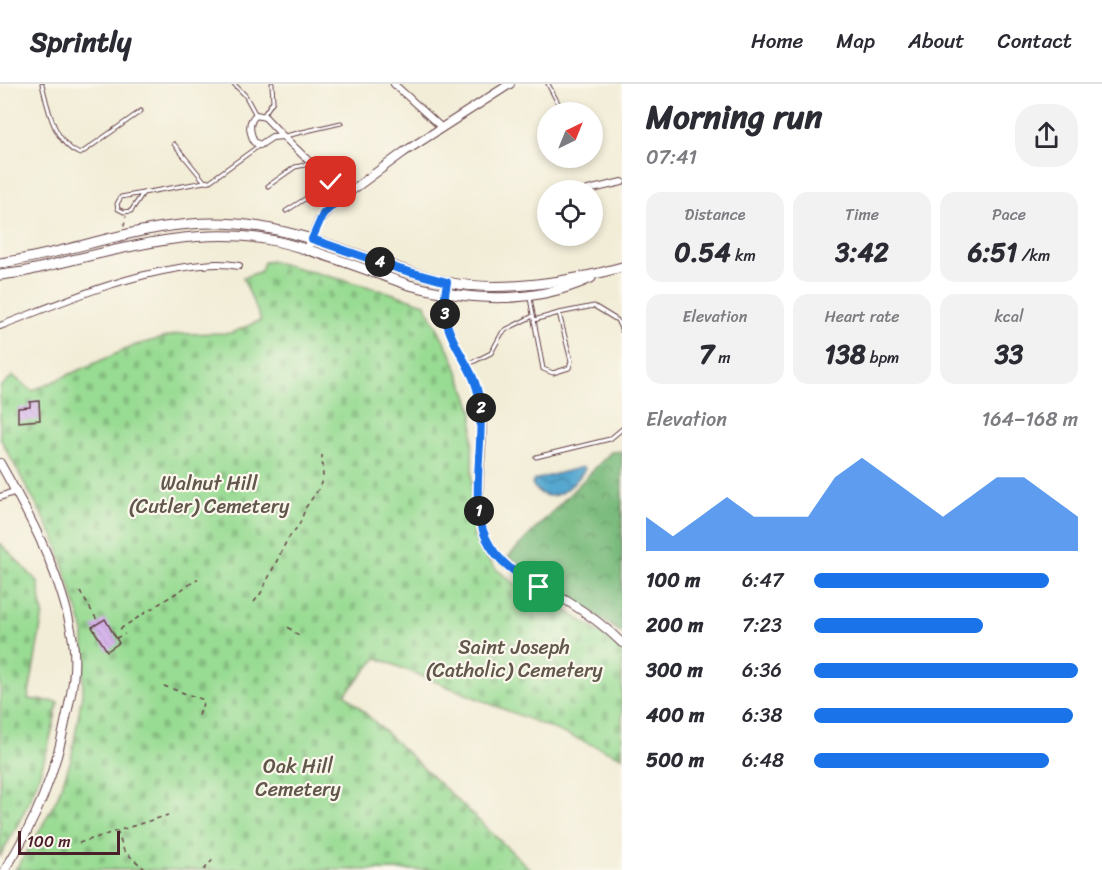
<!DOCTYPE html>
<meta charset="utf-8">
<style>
:root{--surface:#fff;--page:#f2f2f3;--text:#2b2b33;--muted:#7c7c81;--line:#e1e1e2;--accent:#1a73e8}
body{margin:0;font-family:Sriracha,sans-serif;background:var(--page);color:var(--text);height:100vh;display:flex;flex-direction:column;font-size:22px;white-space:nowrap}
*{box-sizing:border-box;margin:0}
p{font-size:20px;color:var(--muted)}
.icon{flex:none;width:33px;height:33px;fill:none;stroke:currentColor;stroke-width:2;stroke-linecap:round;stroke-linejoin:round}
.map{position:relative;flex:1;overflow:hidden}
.side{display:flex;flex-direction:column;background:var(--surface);width:480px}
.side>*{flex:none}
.needle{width:39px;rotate:43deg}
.fabs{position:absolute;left:537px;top:18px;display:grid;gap:12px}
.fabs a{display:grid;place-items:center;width:66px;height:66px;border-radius:50%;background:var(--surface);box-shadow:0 3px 9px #0003;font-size:30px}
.scale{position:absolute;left:18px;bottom:15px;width:102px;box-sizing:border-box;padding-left:6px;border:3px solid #4a1f2b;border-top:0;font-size:16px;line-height:21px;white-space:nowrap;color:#4a1f2b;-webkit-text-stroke:4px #fbf7ec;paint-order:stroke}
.pin{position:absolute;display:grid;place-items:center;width:51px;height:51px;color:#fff;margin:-26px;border-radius:12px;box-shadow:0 3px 9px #0006}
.km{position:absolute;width:30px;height:30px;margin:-15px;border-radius:50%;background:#222;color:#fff;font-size:16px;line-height:30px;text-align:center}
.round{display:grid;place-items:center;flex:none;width:63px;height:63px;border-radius:24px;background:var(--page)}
.head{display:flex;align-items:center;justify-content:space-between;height:102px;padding:0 24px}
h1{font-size:33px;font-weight:700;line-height:45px}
.stats{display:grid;grid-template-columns:repeat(3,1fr);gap:9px;height:102px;padding:6px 24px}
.stats div{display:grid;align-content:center;border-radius:15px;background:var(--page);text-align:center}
.stats b{font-size:26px;font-weight:700}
.stats small{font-size:16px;font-weight:400}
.stats p{font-size:16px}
.chart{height:168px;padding:12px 24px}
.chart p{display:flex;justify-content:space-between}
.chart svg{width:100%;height:108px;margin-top:6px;fill:var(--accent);opacity:.7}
ul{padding:0 24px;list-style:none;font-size:20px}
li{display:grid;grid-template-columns:96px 72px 1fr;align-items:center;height:45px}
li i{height:15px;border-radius:8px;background:var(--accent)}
header{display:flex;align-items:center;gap:36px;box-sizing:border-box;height:84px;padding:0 30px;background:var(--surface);border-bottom:2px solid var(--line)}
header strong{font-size:28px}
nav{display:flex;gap:33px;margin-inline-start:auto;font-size:21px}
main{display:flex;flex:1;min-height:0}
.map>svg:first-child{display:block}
</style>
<header>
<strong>Sprintly</strong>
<nav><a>Home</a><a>Map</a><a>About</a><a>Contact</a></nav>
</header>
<main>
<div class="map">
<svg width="622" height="786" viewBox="0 0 622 786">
<defs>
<pattern id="forest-crowns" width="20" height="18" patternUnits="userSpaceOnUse" patternTransform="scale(1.5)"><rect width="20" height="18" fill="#7abb7d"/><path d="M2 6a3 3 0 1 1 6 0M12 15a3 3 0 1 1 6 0" fill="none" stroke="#669767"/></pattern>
<pattern id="cemetery-stones" width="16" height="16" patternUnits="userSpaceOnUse" patternTransform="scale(1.5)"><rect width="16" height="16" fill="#98db93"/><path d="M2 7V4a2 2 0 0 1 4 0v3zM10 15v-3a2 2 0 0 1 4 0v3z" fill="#84bc7f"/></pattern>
<pattern id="water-waves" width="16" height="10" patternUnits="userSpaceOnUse" patternTransform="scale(1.5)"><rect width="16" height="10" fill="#55a7d0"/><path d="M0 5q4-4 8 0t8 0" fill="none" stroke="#4887a9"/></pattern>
<pattern id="building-back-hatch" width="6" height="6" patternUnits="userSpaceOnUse" patternTransform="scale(1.5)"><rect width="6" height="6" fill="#d5b2ed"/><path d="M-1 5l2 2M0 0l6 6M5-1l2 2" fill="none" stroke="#b899cb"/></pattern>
</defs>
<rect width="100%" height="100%" fill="#fbf7ec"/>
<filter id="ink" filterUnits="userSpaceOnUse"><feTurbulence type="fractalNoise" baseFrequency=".0167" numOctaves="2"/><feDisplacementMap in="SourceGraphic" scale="12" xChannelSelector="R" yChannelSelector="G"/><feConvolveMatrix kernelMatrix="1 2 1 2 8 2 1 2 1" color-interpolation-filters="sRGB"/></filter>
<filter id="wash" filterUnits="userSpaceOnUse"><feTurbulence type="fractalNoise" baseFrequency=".008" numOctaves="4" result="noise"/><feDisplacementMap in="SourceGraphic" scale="24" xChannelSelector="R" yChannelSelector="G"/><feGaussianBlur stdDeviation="1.35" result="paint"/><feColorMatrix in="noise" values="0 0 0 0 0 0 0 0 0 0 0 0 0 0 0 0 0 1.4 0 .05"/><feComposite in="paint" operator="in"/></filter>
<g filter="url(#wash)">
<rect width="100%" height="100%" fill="#f2edd7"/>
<path fill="url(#forest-crowns)" stroke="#626d54" stroke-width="1.5" d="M622,367v182l-114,-76 103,-105z"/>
<g fill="url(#cemetery-stones)" stroke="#717d5f" stroke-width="1.5">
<path d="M271,177l114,30 40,13 28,54 20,54 -2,108 5,20 6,11 14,18 19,15 42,21 65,42v110l-245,-99 -32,36 186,176h-516l18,-27 24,-45 14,-38 12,-72 1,-56 -28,-91 -56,-103v-51l13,-11 19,15 104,-46 42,-11 54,-1 29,-13 -18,-42 18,-7 3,-9z"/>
<path d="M0,459l38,39 5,32 -15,85 30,3c-11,60 -26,101 -58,154z"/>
</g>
<path fill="url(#water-waves)" stroke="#50637e" stroke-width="1.5" d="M582,383l3,2c-11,17 -36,42 -53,15l2,-4z"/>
<g id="blocks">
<g fill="url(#building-back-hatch)">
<path d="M39,317l1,19 -22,2v-14l12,-1v-5z"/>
<path d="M105,535l14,24 -12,8 -15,-24z"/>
</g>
</g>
</g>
<g filter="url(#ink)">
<use href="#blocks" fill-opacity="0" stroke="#633e45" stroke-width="1.5"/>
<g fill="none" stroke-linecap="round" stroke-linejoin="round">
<defs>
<g id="lane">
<path d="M42,0c6,25 12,59 38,70l61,-43"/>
<path d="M234,0l11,11 11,20"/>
<path d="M548,0l10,19 8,9"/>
<path d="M263,32l10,-15 -1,-17"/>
<path d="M285,52l56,-13"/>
<path d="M174,60l31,38"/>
<path d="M268,102l27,-19 15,-3"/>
<path d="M143,109l67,-12 50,-36"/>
<path d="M143,109l-12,18 -7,1 -6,-3 -1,-5 4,-7z"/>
<path d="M286,127l44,-28"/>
<path d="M530,214l13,71 10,4 16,-5 2,-7 -12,-48 -25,7"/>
<path d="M559,229l35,-7 23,14 5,11"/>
<path d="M467,281l24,-12 11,-20 5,-4 26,-13"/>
<path d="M536,373l74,-18 12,-10"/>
</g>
<g id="street">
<path d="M394,0l48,44"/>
<path d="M283,52l-18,-19 -9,-2c-9,8 -6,17 -2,27l6,3 12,-8 11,-1 61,59"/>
<path d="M588,106l34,-8"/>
<path d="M447,198c-10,57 25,73 34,123"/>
<path d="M0,242c60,-23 116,-48 179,-58 21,-3 39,-6 60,-2"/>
<path d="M0,413l16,-6"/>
</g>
<g id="secondary">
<path d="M307,167l12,-30 13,-16 72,-53 106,-68"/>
<path d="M481,321c4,35 -5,70 -2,106 5,54 48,67 88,90 20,12 39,26 55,42"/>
<path d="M0,379c31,55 63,114 73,178 4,26 -1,51 -7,77 -11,57 -30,102 -61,152"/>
</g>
<g id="primary">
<path d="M0,179c79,-11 156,-47 237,-39 73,6 139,42 210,58 53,11 123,0 175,-15"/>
<path d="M0,191l23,-3c78,-18 173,-49 252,-31 44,10 91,29 134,44 61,16 123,20 182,-7"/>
</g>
</defs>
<use href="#lane" stroke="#633e45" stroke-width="5"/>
<use href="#street" stroke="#633e45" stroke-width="8"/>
<use href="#secondary" stroke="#633e45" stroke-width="10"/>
<use href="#primary" stroke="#633e45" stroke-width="11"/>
<g stroke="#633e45" stroke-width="1.5" stroke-dasharray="4.5 4.5" stroke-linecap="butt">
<path d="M124,142l2,-10"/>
<path d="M80,508l19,31"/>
<path d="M254,518l7,-9 26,-53 12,-15 7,-18 12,-17 5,-12 -1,-23"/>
<path d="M288,543l13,11"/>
<path d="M120,545l78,-50"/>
<path d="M116,554l9,-4"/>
<path d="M164,602l40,14 -6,19"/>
<path d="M117,747l7,20 22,19"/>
<path d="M79,759l89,-28"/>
<path d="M204,786l11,-13"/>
</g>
<use href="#lane" stroke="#fff" stroke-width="3"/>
<use href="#street" stroke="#fff" stroke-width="6"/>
<use href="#secondary" stroke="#fff" stroke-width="8"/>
<use href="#primary" stroke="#fff" stroke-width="9"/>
</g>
</g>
<g fill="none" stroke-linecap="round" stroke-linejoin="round" filter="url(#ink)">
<defs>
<path id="route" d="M331,98l13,13 -21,19 -11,25 87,30 48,13c-3,15 -4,31 1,45 8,25 27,44 31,71 7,43 -11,102 7,140 11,24 32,37 53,49"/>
</defs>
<use href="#route" stroke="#fff" stroke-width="12"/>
<use href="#route" stroke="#1a73e8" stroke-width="8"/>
</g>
<g text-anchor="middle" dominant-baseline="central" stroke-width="4.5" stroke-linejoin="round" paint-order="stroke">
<g font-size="20" fill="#61574a" stroke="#fbf7ec">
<text x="209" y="399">Walnut Hill<tspan x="209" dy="23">(Cutler) Cemetery</tspan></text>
<text x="514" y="563">Saint Joseph<tspan x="514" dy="23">(Catholic) Cemetery</tspan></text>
<text x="298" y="682">Oak Hill<tspan x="298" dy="23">Cemetery</tspan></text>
</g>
</g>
</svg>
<div class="fabs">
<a><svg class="needle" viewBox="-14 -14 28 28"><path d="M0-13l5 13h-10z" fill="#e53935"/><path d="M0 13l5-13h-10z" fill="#7c7c81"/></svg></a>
<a><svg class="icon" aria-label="locate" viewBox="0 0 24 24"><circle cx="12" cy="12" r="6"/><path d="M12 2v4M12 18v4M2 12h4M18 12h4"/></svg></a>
</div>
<div class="scale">100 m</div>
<div class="pin" style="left:539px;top:503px;background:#1e9e55"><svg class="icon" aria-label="arrive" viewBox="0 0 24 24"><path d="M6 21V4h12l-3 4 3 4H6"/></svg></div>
<div class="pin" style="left:331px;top:98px;background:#d93025"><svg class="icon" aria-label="check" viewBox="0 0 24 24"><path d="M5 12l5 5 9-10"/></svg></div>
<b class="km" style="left:479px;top:427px">1</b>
<b class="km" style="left:481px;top:324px">2</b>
<b class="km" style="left:445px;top:230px">3</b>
<b class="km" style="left:380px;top:178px">4</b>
</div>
<section class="side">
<div class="head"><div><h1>Morning run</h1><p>07:41</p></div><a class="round"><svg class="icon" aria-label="share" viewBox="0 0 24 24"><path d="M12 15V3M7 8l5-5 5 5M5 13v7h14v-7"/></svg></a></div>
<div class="stats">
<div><p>Distance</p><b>0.54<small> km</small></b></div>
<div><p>Time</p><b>3:42</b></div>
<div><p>Pace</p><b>6:51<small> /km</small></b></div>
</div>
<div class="stats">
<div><p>Elevation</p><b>7<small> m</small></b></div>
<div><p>Heart rate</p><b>138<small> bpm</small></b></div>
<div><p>kcal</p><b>33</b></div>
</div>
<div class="chart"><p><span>Elevation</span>164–168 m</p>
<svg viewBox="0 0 160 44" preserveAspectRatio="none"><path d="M0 44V30L10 38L20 30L30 22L40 30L50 30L60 30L70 14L80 6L90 14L100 22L110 30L120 22L130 14L140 14L150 22L160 30V44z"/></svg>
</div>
<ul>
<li><b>100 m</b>6:47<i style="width:89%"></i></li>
<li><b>200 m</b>7:23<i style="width:64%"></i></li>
<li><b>300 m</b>6:36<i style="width:100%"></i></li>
<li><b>400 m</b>6:38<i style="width:98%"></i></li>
<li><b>500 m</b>6:48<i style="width:89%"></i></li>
</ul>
</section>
</main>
